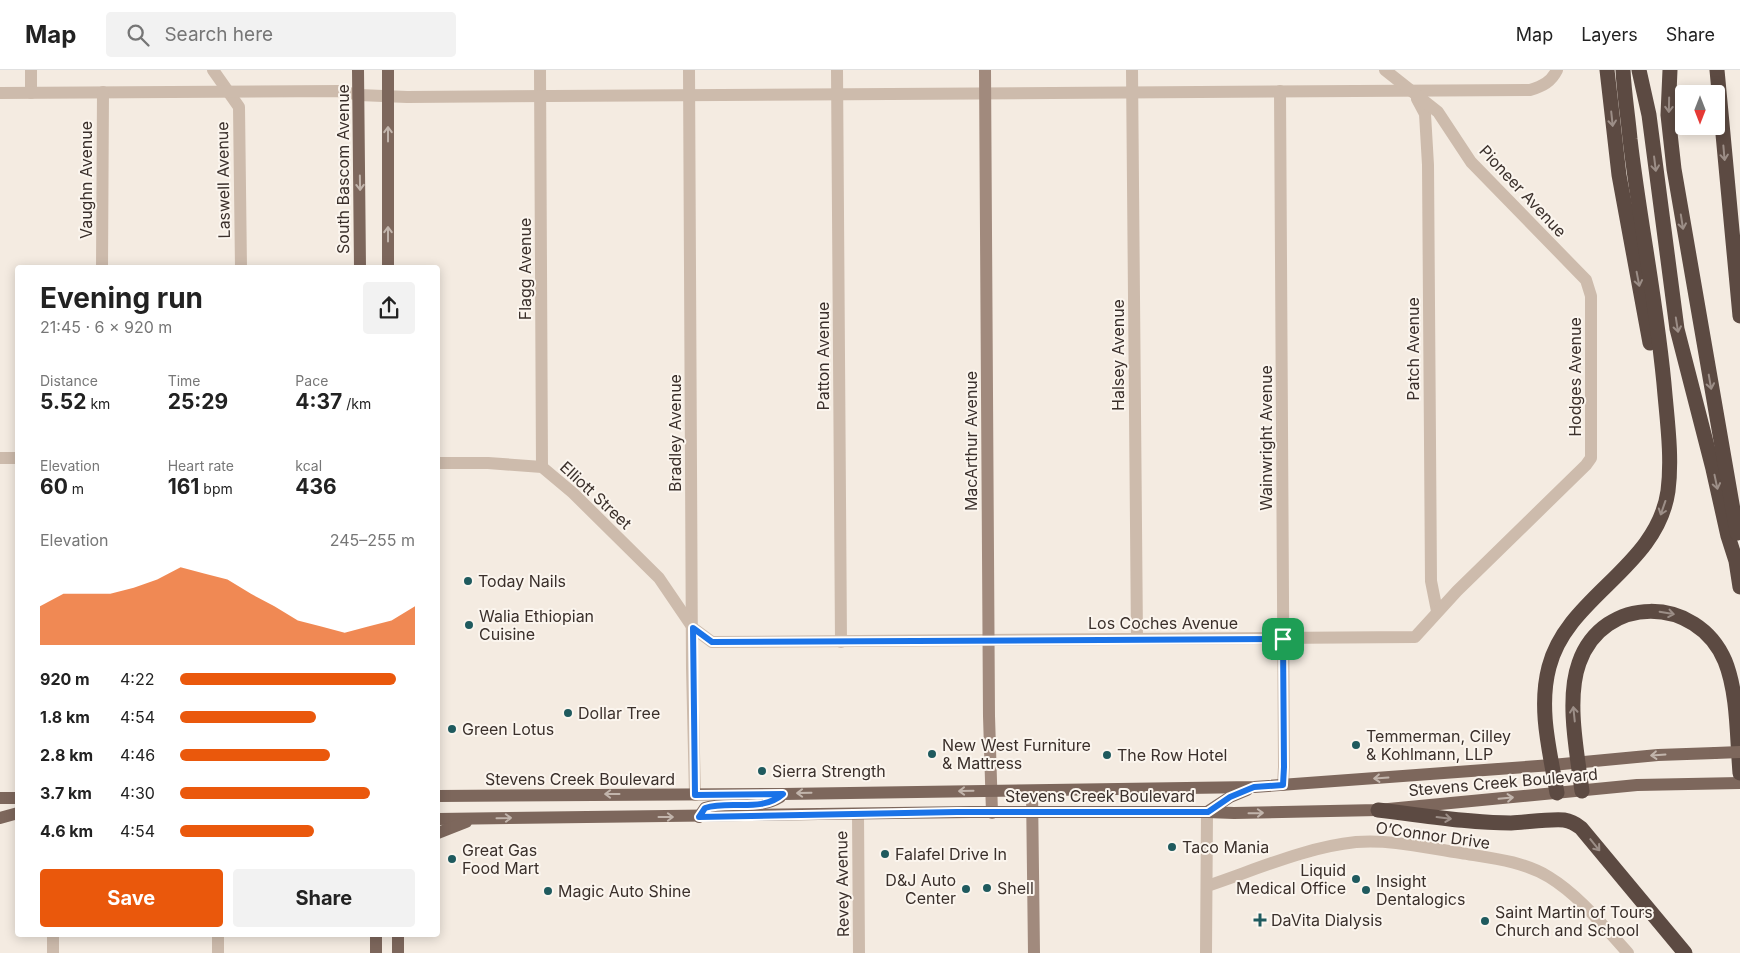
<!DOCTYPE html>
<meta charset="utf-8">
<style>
:root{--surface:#fff;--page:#f2f2f2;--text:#222;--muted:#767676;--line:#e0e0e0;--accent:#ea580c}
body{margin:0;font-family:Inter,sans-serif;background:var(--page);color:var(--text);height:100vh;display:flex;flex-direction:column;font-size:19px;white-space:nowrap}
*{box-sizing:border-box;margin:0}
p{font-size:16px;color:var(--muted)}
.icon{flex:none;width:28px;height:28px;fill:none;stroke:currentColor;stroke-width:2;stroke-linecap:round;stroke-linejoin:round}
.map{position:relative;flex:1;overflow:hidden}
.side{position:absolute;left:15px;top:195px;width:425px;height:672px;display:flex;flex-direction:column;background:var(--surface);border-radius:5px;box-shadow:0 2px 12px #0003}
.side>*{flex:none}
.needle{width:32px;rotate:180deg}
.controls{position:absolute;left:1675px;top:15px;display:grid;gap:10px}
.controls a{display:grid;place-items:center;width:50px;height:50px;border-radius:5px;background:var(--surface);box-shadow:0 2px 12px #0003;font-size:25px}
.pin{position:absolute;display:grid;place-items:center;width:42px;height:42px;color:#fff;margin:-21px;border-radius:10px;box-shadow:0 2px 8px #0006}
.round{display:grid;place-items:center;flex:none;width:52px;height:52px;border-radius:5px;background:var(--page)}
.overview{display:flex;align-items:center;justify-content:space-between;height:85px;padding:0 25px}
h1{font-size:28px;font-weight:700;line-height:38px}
.metrics{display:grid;grid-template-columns:repeat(3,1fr);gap:8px;height:85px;padding:5px 25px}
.metrics div{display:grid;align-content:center}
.metrics b{font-size:21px;font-weight:700}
.metrics small{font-size:14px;font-weight:400}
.metrics p{font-size:14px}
.chart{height:140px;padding:10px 25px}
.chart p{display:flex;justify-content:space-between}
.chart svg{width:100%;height:90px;margin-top:5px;fill:var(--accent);opacity:.7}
.action{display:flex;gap:10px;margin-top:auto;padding:10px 25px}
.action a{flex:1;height:58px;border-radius:5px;background:var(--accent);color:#fff;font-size:20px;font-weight:700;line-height:58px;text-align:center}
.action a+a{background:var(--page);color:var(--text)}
ul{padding:0 25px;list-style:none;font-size:16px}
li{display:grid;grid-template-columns:80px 60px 1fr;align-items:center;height:38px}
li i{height:12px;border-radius:6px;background:var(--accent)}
header{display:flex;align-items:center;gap:30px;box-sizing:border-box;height:70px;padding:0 25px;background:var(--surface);border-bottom:1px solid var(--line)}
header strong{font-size:24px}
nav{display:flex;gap:28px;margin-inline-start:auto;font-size:18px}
.search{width:350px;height:45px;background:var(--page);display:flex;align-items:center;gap:12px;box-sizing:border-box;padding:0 18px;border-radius:5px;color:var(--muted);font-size:19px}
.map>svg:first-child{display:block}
</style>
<header>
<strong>Map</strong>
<div class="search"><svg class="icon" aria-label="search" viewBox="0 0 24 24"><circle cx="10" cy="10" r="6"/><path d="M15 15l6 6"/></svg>Search here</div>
<nav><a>Map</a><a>Layers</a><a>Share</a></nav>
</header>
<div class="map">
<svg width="1740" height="883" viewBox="0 0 1740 883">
<rect width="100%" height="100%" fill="#f4ebe1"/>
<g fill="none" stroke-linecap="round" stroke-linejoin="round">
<g stroke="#cdbbac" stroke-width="12">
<path d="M31,0v23"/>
<path d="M213,0l26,37 2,161"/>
<path d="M540,0l2,397"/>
<path d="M689,0l3,598 3,127"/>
<path d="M837,0l4,572"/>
<path d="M1132,0l5,569"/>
<path d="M1280,21l4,676 -1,18"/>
<path d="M0,23l340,-2 19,4 48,2 1123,-7c13,-4 21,-8 27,-20"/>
<path d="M1417,29l8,15 3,51 3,416 6,30"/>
<path d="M102,198l1,-176"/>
<path d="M0,388h18"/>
<path d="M438,393h50l54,4 31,26 86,85 34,50 19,14 703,-5 42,-46 129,-126 5,-7v-162l-5,-16 -115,-118 -33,-50 -53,-42"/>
<path d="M858,744l1,139"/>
<path d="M1207,816c48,-16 99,-39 149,-44 35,-3 71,6 105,11 30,5 62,8 88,24 31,19 55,50 79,76"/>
<path d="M53,865v18"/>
<path d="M218,865v18"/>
<path d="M1206,883l1,-141"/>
</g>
<g stroke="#a18a7d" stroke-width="12">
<path d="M985,0l4,646 3,97"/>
<path d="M1032,721l2,162"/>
</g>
<g stroke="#7d675c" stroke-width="12">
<path d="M358,0l2,198"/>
<path d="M388,0v198"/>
<path d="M438,726l345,-2 471,-7 298,-22 106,-10 57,-2"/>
<path d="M0,728h18"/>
<path d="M1207,742l23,-15 17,-7"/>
<path d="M699,747l6,-9c24,-8 52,3 75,-11"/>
<path d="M0,748l18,-5"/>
<path d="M438,749l532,-7h237l27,1 144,-3 259,-25 103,-2"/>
<path d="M438,763l28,-11"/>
<path d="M376,865v18"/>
<path d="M398,865v18"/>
</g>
<g stroke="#5c4a42" stroke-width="15">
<path d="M1607,0l12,105 31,168"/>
<path d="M1639,0l10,45 28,214 36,140 15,67 8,25 4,26"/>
<path d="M1670,0l-2,45 6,54 63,364"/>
<path d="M1717,0l23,246"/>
<path d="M1582,721c-5,-38 -16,-92 -3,-128 24,-69 118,-68 146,-2 13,32 12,77 15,112"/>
<path d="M1557,723c-7,-41 -19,-84 -8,-126 18,-71 108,-99 119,-176 4,-31 0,-64 -3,-96 -7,-86 -25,-170 -35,-256 -2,-23 -6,-46 -7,-69"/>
<path d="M1378,740c44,5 89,13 133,13 18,-1 36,-4 53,-3 7,1 12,4 17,8l104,125"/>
</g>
<path stroke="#7d675c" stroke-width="12" d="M1715,683l25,-1"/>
</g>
<defs><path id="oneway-shaft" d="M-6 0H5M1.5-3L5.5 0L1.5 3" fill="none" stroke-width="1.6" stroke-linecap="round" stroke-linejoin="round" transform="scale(1.25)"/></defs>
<g stroke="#9c8e87">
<use href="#oneway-shaft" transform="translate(1669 35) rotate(91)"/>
<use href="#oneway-shaft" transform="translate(1612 49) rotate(84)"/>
<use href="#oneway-shaft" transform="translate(1724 83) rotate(85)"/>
<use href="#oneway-shaft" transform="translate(1655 94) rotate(83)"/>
<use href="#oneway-shaft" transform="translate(1682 152) rotate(81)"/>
<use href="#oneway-shaft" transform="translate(1638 209) rotate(79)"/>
<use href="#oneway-shaft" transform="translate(1677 255) rotate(81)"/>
<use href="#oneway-shaft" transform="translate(1710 312) rotate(80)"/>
<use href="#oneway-shaft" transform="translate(1716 412) rotate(78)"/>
<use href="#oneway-shaft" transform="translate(1663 438) rotate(109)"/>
<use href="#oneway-shaft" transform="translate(1667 543) rotate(10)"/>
<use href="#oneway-shaft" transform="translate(1574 644) rotate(-96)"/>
<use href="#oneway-shaft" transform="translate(1444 748) rotate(7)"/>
<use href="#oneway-shaft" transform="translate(1595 775) rotate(51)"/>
</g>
<g stroke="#c2b5ac">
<use href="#oneway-shaft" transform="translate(388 64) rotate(-90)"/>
<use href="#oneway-shaft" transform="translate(360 113) rotate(89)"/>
<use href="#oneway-shaft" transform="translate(388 164) rotate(-90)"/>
<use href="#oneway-shaft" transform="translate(1658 685) rotate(176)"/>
<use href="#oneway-shaft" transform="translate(1381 708) rotate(176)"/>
<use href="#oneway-shaft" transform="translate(966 721) rotate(179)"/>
<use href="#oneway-shaft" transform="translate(804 723) rotate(179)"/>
<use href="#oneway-shaft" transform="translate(612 724) rotate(-180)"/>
<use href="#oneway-shaft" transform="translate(1506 728) rotate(-5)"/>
<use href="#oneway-shaft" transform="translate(1256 743) rotate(-1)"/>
<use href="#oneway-shaft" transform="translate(666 747)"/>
<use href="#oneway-shaft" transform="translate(504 748) rotate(-1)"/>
</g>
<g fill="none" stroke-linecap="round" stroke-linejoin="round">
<defs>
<path id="route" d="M693,558l19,14 571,-3 1,128 -1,18 -29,2 -24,10 -22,15h-251l-258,5 6,-9c25,-8 57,5 78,-14l-88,1z"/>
</defs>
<use href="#route" stroke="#fff" stroke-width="10"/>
<use href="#route" stroke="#1a73e8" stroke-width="6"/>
</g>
<g fill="#1f5a5e" stroke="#fbf5ee" stroke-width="2">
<circle cx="468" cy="511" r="5"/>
<circle cx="469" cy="555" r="5"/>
<circle cx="568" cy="643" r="5"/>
<circle cx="452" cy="659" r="5"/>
<circle cx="1356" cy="675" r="5"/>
<circle cx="932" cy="684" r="5"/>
<circle cx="1107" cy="685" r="5"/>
<circle cx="762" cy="701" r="5"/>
<circle cx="1172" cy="777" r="5"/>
<circle cx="885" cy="784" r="5"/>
<circle cx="452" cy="789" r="5"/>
<circle cx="1356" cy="809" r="5"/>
<circle cx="987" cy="818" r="5"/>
<circle cx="966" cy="819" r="5"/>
<circle cx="1366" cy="820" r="5"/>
<circle cx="548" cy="821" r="5"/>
<path d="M1257.5 842.5h5v5h5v5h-5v5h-5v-5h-5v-5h5z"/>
<circle cx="1485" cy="851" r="5"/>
</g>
<g text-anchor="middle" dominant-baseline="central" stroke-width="4" stroke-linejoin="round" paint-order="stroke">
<g font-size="16" fill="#3b302b" stroke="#fbf5ee">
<text transform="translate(343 99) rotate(-90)">South Bascom Avenue</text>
<text transform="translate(86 110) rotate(-90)">Vaughn Avenue</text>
<text transform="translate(223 110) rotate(-91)">Laswell Avenue</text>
<text transform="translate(1523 121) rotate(47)">Pioneer Avenue</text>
<text transform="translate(525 199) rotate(-90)">Flagg Avenue</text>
<text transform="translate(1413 279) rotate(-90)">Patch Avenue</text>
<text transform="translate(1118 285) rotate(-90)">Halsey Avenue</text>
<text transform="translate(823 286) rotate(-90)">Patton Avenue</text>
<text transform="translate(1575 307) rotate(-90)">Hodges Avenue</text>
<text transform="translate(675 363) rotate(-90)">Bradley Avenue</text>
<text transform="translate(1266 368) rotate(-90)">Wainwright Avenue</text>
<text transform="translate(971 371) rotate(-90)">MacArthur Avenue</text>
<text transform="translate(596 425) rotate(43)">Elliott Street</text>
<text x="1163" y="553">Los Coches Avenue</text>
<text x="580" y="709">Stevens Creek Boulevard</text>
<text transform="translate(1503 712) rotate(-5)">Stevens Creek Boulevard</text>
<text x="1100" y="726">Stevens Creek Boulevard</text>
<text transform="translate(1433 765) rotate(8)">O’Connor Drive</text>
<text transform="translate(842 814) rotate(-91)">Revey Avenue</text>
</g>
<g font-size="16" fill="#3b302b" stroke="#fbf5ee" text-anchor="start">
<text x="478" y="511">Today Nails</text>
<text x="479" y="546">Walia Ethiopian<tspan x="479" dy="18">Cuisine</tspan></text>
<text x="578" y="643">Dollar Tree</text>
<text x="462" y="659">Green Lotus</text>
<text x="1366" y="666">Temmerman, Cilley<tspan x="1366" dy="18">&amp; Kohlmann, LLP</tspan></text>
<text x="942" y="675">New West Furniture<tspan x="942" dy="18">&amp; Mattress</tspan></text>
<text x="1117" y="685">The Row Hotel</text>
<text x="772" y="701">Sierra Strength</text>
<text x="1182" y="777">Taco Mania</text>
<text x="462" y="780">Great Gas<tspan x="462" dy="18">Food Mart</tspan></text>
<text x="895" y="784">Falafel Drive In</text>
<text x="1346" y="800" text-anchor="end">Liquid<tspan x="1346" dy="18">Medical Office</tspan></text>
<text x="956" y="810" text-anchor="end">D&amp;J Auto<tspan x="956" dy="18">Center</tspan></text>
<text x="1376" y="811">Insight<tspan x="1376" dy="18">Dentalogics</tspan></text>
<text x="997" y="818">Shell</text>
<text x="558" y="821">Magic Auto Shine</text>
<text x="1495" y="842">Saint Martin of Tours<tspan x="1495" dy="18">Church and School</tspan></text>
<text x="1271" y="850">DaVita Dialysis</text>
</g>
</g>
</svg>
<div class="controls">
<a><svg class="needle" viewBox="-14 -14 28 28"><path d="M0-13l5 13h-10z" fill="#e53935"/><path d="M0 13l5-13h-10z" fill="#767676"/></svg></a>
</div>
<div class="pin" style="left:1283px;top:569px;background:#1e9e55"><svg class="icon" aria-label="arrive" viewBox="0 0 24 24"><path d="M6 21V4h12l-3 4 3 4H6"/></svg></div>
<section class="side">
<div class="overview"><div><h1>Evening run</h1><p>21:45 · 6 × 920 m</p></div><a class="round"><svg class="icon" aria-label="share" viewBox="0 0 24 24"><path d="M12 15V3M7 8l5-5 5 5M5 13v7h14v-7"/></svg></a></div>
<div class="metrics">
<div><p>Distance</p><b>5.52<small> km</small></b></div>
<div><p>Time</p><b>25:29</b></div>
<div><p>Pace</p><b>4:37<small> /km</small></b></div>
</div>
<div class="metrics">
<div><p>Elevation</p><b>60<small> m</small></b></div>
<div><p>Heart rate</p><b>161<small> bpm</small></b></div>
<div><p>kcal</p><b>436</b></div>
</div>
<div class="chart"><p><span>Elevation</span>245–255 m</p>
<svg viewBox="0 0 160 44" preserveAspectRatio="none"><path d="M0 44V25L10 19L20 19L30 19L40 16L50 12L60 6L70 9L80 12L90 19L100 25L110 32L120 35L130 38L140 35L150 32L160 25V44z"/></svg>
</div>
<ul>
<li><b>920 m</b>4:22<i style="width:92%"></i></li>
<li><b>1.8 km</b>4:54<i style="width:58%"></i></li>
<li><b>2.8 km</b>4:46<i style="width:64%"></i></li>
<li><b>3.7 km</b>4:30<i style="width:81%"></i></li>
<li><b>4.6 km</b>4:54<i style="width:57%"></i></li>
</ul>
<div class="action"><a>Save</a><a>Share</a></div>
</section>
</div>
